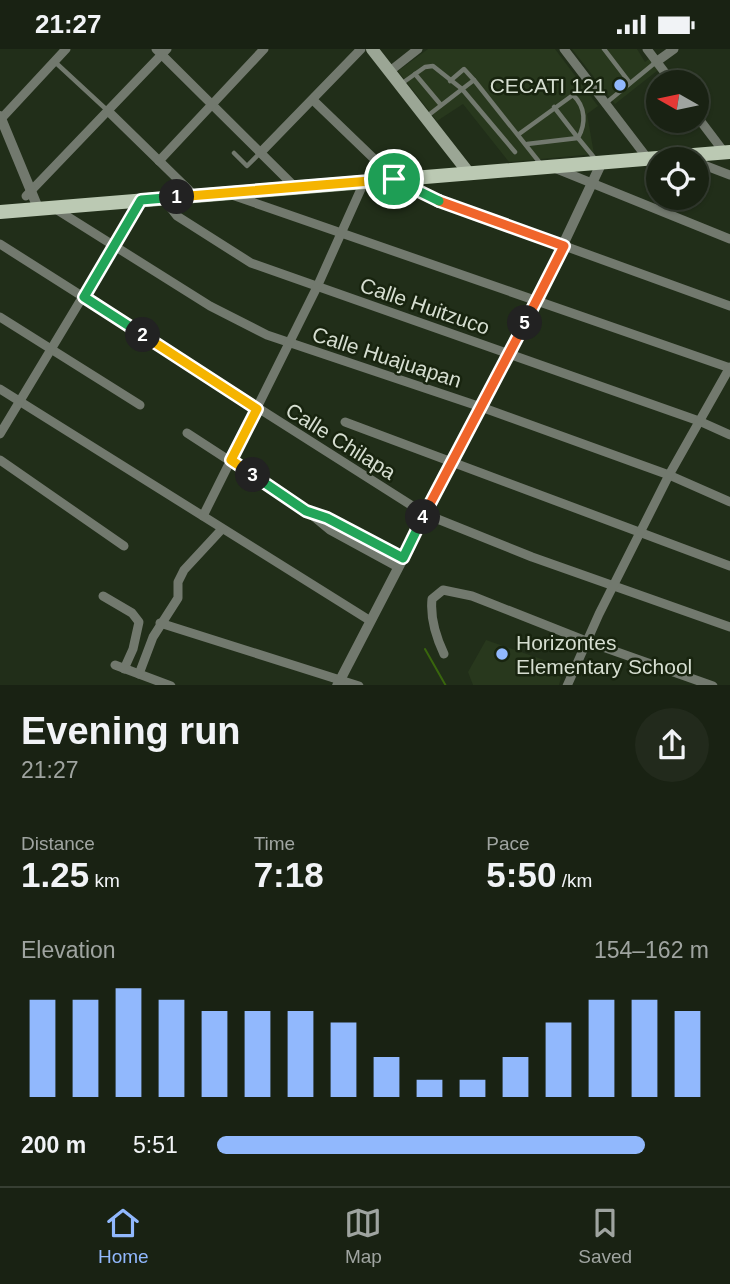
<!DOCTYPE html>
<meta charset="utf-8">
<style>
:root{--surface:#192213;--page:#222a1c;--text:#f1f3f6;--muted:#9fa4a0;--line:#373f33;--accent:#91b8fd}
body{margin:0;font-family:Helvetica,sans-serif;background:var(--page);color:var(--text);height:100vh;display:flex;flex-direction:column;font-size:26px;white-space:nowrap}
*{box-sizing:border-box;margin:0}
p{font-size:23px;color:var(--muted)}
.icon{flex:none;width:38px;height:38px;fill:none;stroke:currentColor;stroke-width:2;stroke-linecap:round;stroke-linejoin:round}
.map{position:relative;height:636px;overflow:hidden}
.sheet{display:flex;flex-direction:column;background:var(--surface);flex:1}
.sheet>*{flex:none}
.needle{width:46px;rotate:279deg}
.tools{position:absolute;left:646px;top:21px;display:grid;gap:14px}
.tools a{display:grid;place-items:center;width:63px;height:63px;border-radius:50%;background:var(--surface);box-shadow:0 2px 5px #0004,0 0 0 2px var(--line);font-size:35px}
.pin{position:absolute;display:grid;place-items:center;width:60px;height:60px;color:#fff;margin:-30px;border:4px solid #fff;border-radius:50%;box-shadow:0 2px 7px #0007}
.km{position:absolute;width:35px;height:35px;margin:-18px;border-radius:50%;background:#222;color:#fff;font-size:19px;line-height:35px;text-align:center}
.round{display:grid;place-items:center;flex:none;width:74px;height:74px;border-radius:37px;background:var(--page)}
.summary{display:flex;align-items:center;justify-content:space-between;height:119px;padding:0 21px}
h1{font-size:38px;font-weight:600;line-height:52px}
.metrics{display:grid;grid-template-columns:repeat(3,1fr);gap:10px;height:119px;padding:7px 21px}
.metrics div{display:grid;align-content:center}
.metrics b{font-size:35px;font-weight:600}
.metrics small{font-size:19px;font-weight:400}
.metrics p{font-size:19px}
.chart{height:196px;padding:14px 21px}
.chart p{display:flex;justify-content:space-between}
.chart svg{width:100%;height:126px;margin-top:7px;stroke:var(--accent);stroke-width:6}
ul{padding:0 21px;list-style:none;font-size:23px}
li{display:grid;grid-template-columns:112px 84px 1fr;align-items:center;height:52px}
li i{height:18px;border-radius:9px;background:var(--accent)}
.status{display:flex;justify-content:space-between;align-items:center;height:49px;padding:0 35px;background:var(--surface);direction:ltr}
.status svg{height:19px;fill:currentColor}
.menu{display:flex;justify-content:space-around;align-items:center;height:98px;border-top:2px solid var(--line);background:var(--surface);font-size:19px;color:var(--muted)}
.menu a{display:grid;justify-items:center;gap:4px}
.menu .on{color:var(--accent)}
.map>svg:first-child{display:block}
</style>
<div class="status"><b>21:27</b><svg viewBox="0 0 49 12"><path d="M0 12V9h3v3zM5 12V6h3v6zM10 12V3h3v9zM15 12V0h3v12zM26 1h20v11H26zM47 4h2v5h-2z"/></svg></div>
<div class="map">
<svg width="730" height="637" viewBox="0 0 730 637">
<rect width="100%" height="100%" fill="#212e19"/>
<g fill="#28381d">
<path d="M428,0h127l43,57 -11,8 7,40 -85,8 -46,-58 -26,17 -39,-50z"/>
<path d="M572,0h65l8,13 4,-3 9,11 -43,34z"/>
<path d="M486,591l78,27 -5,18h-86l-5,-13z"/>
</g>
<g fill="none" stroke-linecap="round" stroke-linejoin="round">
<path stroke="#39660d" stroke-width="2" d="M425,600l21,37"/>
<g stroke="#72796e" stroke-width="4.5">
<path d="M604,0l26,34"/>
<path d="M55,13l53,49"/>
<path d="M415,25l26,31"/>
<path d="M450,32l14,-12 10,11"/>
<path d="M401,35l24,-17 8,-1 29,23 53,63"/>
<path d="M606,54l50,-41"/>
<path d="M426,68l48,-37 66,83"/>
<path d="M519,85l54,-39c13,12 13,29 5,43l18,22"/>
<path d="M527,95l51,-6 -24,-31"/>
<path d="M234,104l13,13 14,-14"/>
</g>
<g stroke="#72796e" stroke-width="9">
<path d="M156,0l139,138"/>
<path d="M564,0l84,110"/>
<path d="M647,0l25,33"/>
<path d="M656,13l18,-13"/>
<path d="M390,22l28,-22"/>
<path d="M314,52l81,78 26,15 309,112"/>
<path d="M108,62l86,84"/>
<path d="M696,66l28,37"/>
<path d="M0,71l66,-71"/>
<path d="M262,102l99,-102"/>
<path d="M159,112l105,-112"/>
<path d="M696,113l34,13"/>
<path d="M557,120l173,70"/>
<path d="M232,146l498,173"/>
<path d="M26,147l141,-147"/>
<path d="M163,149l14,18 74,47 448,158 31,14"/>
<path d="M54,159l156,98 57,29 214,72 188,68 61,27"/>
<path d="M0,195l425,270 107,43 198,70"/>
<path d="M0,268l140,88"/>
<path d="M0,340l369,231"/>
<path d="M345,373l385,144"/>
<path d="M187,384l120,78 23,19 68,37"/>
<path d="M0,385l141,-234"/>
<path d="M0,411l124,86"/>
<path d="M308,462l19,7 76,40"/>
<path d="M203,467l114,-229 48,-107"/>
<path d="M103,547l29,17 7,9 -6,27 -9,20"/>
<path d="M160,574l199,63"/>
<path d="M444,605c-8,-17 -14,-36 -12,-55l11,-9 29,6 114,45 127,45"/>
<path d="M115,616l56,21"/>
<path d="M139,625l14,-37 25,-39v-16l6,-12 38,-41"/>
<path d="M567,637l32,-72 70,-139 61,-108"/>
</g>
<g stroke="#72796e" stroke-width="10">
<path d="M0,67l38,92"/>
<path d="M337,637l200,-386 64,-136"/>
</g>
<path stroke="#9ba695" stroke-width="12" d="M372,0l96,123"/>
<path stroke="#bbc9b3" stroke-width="14" d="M0,163l730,-60"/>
</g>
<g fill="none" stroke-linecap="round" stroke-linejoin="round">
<defs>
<path id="split-1" d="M177,148l217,-18"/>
<path id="split-2" d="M143,286l-59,-38 57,-97 36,-3"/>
<path id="split-3" d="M143,286l114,74 -26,51 22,15"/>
<path id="split-4" d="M253,426l53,36 21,7 76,40 20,-41"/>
<path id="split-5" d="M423,468l102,-194"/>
<path id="split-6" d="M439,152l125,45 -39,77"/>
<path id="split-7" d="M394,130l45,22"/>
</defs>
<use href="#split-1" stroke="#fff" stroke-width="14"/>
<use href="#split-2" stroke="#fff" stroke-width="14"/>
<use href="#split-3" stroke="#fff" stroke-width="14"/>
<use href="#split-4" stroke="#fff" stroke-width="14"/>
<use href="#split-5" stroke="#fff" stroke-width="14"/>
<use href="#split-6" stroke="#fff" stroke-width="14"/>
<use href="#split-7" stroke="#fff" stroke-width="14"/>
<use href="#split-1" stroke="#f5b400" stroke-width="9"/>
<use href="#split-2" stroke="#22a559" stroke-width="9"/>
<use href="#split-3" stroke="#f5b400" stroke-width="9"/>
<use href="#split-4" stroke="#22a559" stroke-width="9"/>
<use href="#split-5" stroke="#f0652b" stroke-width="9"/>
<use href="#split-6" stroke="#f0652b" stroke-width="9"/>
<use href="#split-7" stroke="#22a559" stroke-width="9"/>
</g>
<g fill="#91b8fd" stroke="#18240f" stroke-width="2.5">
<circle cx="620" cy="36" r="7"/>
<circle cx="502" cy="605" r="7"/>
</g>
<g text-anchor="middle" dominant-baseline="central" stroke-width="5" stroke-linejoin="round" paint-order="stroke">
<g font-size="21" fill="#d6ded1" stroke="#18240f" text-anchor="end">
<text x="606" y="36">CECATI 121</text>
<text x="516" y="593" text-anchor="start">Horizontes<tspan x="516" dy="24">Elementary School</tspan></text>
</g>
<g font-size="21" fill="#d6ded1" stroke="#18240f">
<text transform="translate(425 257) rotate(19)">Calle Huitzuco</text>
<text transform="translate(387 308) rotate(18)">Calle Huajuapan</text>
<text transform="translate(341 392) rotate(32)">Calle Chilapa</text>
</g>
</g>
</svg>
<div class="tools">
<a><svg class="needle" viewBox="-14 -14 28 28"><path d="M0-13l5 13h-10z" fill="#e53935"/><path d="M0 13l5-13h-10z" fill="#9fa4a0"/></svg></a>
<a><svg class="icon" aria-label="locate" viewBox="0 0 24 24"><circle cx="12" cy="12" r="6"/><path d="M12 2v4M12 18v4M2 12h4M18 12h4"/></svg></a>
</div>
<div class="pin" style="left:394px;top:130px;background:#1e9e55"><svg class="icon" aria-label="arrive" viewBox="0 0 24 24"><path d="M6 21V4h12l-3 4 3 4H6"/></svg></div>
<b class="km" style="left:177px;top:148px">1</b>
<b class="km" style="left:143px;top:286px">2</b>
<b class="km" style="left:253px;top:426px">3</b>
<b class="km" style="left:423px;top:468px">4</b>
<b class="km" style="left:525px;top:274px">5</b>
</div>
<section class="sheet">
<div class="summary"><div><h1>Evening run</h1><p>21:27</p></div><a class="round"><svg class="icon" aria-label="share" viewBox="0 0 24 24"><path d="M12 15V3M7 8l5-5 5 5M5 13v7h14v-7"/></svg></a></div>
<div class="metrics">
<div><p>Distance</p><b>1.25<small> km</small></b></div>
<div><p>Time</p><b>7:18</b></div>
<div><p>Pace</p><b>5:50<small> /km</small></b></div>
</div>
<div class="chart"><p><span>Elevation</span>154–162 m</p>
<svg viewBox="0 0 160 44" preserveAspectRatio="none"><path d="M5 44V10M15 44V10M25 44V6M35 44V10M45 44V14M55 44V14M65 44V14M75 44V18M85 44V30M95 44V38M105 44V38M115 44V30M125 44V18M135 44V10M145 44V10M155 44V14"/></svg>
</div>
<ul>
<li><b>200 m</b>5:51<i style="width:87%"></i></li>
</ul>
</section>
<nav class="menu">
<a class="on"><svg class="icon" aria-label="home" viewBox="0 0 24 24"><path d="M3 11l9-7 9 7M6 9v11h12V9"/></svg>Home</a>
<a><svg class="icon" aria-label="map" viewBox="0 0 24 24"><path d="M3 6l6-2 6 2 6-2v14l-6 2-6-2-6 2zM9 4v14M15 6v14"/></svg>Map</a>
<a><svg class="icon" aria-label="saved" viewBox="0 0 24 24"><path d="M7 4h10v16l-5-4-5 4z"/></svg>Saved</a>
</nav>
